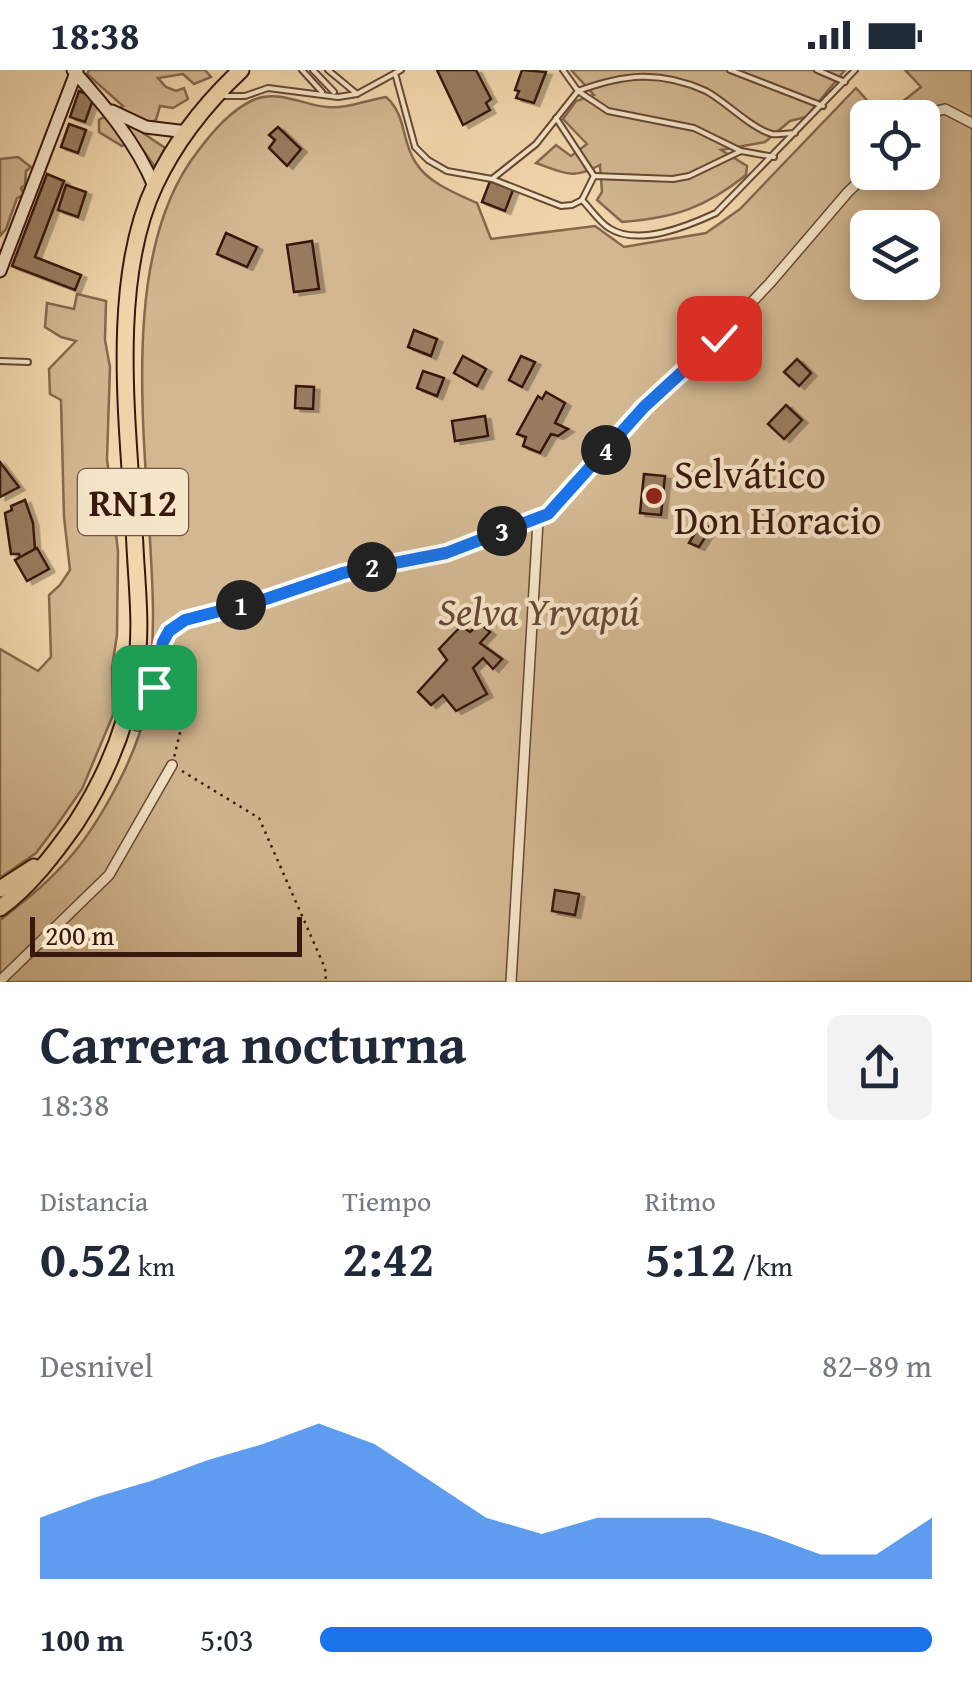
<!DOCTYPE html>
<html lang="es">
<meta charset="utf-8">
<style>
:root{--surface:#fff;--page:#f2f2f3;--text:#1f2937;--muted:#747a83;--accent:#1a73e8}
body{margin:0;font-family:"Gentium Book Plus",serif;background:var(--page);color:var(--text);height:100vh;display:flex;flex-direction:column;font-size:38px;white-space:nowrap}
*{box-sizing:border-box;margin:0}
p{font-size:32px;color:var(--muted)}
.icon{flex:none;width:55px;height:55px;fill:none;stroke:currentColor;stroke-width:2;stroke-linecap:round;stroke-linejoin:round}
.map{position:relative;height:912px;overflow:hidden}
.panel{display:flex;flex-direction:column;background:var(--surface);flex:1}
.panel>*{flex:none}
.buttons{position:absolute;left:850px;top:30px;display:grid;gap:20px}
.buttons a{display:grid;place-items:center;width:90px;height:90px;border-radius:15px;background:var(--surface);box-shadow:0 5px 15px #0003;font-size:50px}
.scale{position:absolute;left:30px;bottom:25px;width:272px;box-sizing:border-box;padding-left:10px;border:5px solid #38180c;border-top:0;font-size:28px;line-height:35px;white-space:nowrap;color:#38180c;-webkit-text-stroke:8px #f6e5c9;paint-order:stroke}
.pin{position:absolute;display:grid;place-items:center;width:85px;height:85px;color:#fff;margin:-42px;border-radius:20px;box-shadow:0 5px 15px #0006}
.km{position:absolute;width:50px;height:50px;margin:-25px;border-radius:50%;background:#222;color:#fff;font-size:28px;line-height:50px;text-align:center}
.round{display:grid;place-items:center;flex:none;width:105px;height:105px;border-radius:15px;background:var(--page)}
.headline{display:flex;align-items:center;justify-content:space-between;height:170px;padding:0 40px}
h1{font-size:55px;font-weight:700;line-height:75px}
.figures{display:grid;grid-template-columns:repeat(3,1fr);gap:15px;height:170px;padding:10px 40px}
.figures div{display:grid;align-content:center}
.figures b{font-size:50px;font-weight:700}
.figures small{font-size:28px;font-weight:400}
.figures p{font-size:28px}
.chart{height:280px;padding:20px 40px}
.chart p{display:flex;justify-content:space-between}
.chart svg{width:100%;height:180px;margin-top:10px;fill:var(--accent);opacity:.7}
ul{padding:0 40px;list-style:none;font-size:32px}
li{display:grid;grid-template-columns:160px 120px 1fr;align-items:center;height:75px}
li i{height:25px;border-radius:12px;background:var(--accent)}
.status{display:flex;justify-content:space-between;align-items:center;height:70px;padding:0 50px;background:var(--surface);direction:ltr}
.status svg{height:28px;fill:currentColor}
.map>svg:first-child{display:block}
</style>
<div class="status"><b>18:38</b><svg viewBox="0 0 49 12"><path d="M0 12V9h3v3zM5 12V6h3v6zM10 12V3h3v9zM15 12V0h3v12zM26 1h20v11H26zM47 4h2v5h-2z"/></svg></div>
<div class="map">
<svg width="972" height="912" viewBox="0 0 972 912">
<defs>
<filter id="shadow"><feDropShadow dx="5.5" dy="3" stdDeviation="0" flood-color="#0004"/></filter>
</defs>
<rect width="100%" height="100%" fill="#f1d7ac"/>
<filter id="stains"><feTurbulence type="fractalNoise" baseFrequency=".002" numOctaves="4"/><feColorMatrix values="0 0 0 0 .2 0 0 0 0 .09 0 0 0 0 .02 0 0 0 .5 -.17"/></filter>
<radialGradient id="worn" r=".72"><stop offset=".6" stop-color="#630" stop-opacity="0"/><stop offset="1" stop-color="#630" stop-opacity=".3"/></radialGradient>
<g fill="#d2b791" stroke="#85684e" stroke-width="2.5" fill-rule="evenodd">
<path d="M89,0h116l6,7 -17,7 -11,-10 -25,4 8,9 10,4 8,-3 4,11 -15,9 -13,-2 -4,14 -19,9 28,19 -10,19 -25,-35 1,9 -9,5 -23,-14v-12l24,-14 -36,-32z"/>
<path d="M571,0h274l-39,47 -16,4 -25,21 -44,8 26,16 -1,9c-41,33 -72,43 -124,47l-25,-22 5,-8 -2,-27c-27,15 -36,8 -64,-2l20,-18 15,11 16,-12 -24,-25 13,-18 18,-6z"/>
<path d="M905,0h67v912h-972v-62c22,-17 44,-34 63,-55 30,-31 62,-89 76,-130 14,-39 13,-78 14,-119 0,-137 -44,-352 45,-465 15,-20 32,-40 55,-51 26,-11 49,5 74,7 18,2 41,-7 59,-10 21,18 15,45 30,66 12,20 41,31 61,40l14,36 104,-13 29,21 82,-14 34,-24 116,-121 26,29 -14,1v54h54v-54l-39,-1 38,-30zM868,158h54v54h-54z"/>
<path d="M18,87l13,10 -5,4 -1,14 -4,3 3,7 -7,3 -11,31 -6,7v-77z"/>
<path d="M77,224l29,7 -1,39 5,27 -3,92 11,92 -1,84 -5,32 1,48 -31,74 -25,36 -21,28 -36,25v-229l38,22 13,-14 -2,-62 11,-10 10,-15 -6,-53 -3,-117 -11,-6 -1,-25 27,-28 -15,-4 -16,-10 2,-24 27,6z"/>
</g>
<g fill="#987b5f" stroke="#38180c" stroke-width="2.5" filter="url(#shadow)">
<path d="M437,0h39l15,29 -5,4 4,7 -27,15z"/>
<path d="M522,0l24,2 -12,31 -18,-5 3,-7 -4,-1z"/>
<path d="M79,21l15,6 -9,25 -15,-5z"/>
<path d="M69,54l17,6 -8,23 -17,-6z"/>
<path d="M278,57l23,22 -14,17 -18,-18 6,-8 -6,-5z"/>
<path d="M47,104l17,7 -29,76 46,18 -6,15 -63,-24z"/>
<path d="M490,111l23,9 -8,21 -23,-9z"/>
<path d="M66,115l20,7 -8,25 -20,-7z"/>
<path d="M226,163l31,14 -10,20 -30,-13z"/>
<path d="M312,171l7,48 -25,3 -7,-47z"/>
<path d="M414,260l23,9 -6,17 -23,-9z"/>
<path d="M463,286l23,13 -9,17 -23,-13z"/>
<path d="M521,286l14,6 -13,25 -13,-7z"/>
<path d="M797,289l14,14 -12,13 -15,-14z"/>
<path d="M423,301l21,7 -7,18 -20,-8z"/>
<path d="M296,316l18,1 -1,22 -18,-1z"/>
<path d="M546,322l19,11 -10,20 13,6 -10,7 -7,-2 -11,19 -17,-7 3,-9 -9,-3 21,-38 4,3z"/>
<path d="M786,335l16,15 -18,19 -16,-15z"/>
<path d="M485,346l3,20 -33,5 -3,-20z"/>
<path d="M0,392l19,25 -19,10z"/>
<path d="M644,404l21,2 -4,39 -21,-2z"/>
<path d="M25,430l8,23 2,26 -15,9 -1,-4h-8l-6,-41 7,-3 -1,-4z"/>
<path d="M701,453l10,5 -12,19 -10,-4z"/>
<path d="M37,478l12,21 -22,12 -12,-21z"/>
<path d="M480,553l10,9 -10,11 22,16 -9,10 -10,-11 -10,10 14,26 -31,17 -13,-16 -12,10 -13,-13 29,-32 -8,-11 22,-23 9,6z"/>
<path d="M555,820l24,4 -4,21 -23,-4z"/>
</g>
<g fill="none" stroke-linecap="round" stroke-linejoin="round">
<defs>
<g id="lane">
<path d="M302,0l20,22"/>
<path d="M313,0l21,22"/>
<path d="M328,0l29,24"/>
<path d="M730,0l93,36"/>
<path d="M817,0l28,12"/>
<path d="M395,3l20,74 13,13 19,11 45,8 69,27 11,-1 10,-5c8,8 17,22 27,28 29,19 79,-2 107,-15l139,-143"/>
<path d="M578,21c46,-17 82,-21 128,0 19,10 46,38 66,43 6,1 16,-1 23,-1"/>
<path d="M578,21l30,20 86,17 47,23 33,6"/>
<path d="M225,26h20l23,-8 70,9 19,-3 44,-24"/>
<path d="M556,48l38,58"/>
<path d="M492,109l44,-35 42,-53 -15,-21"/>
<path d="M582,130l12,-24 79,3 16,-3 52,-25"/>
<path d="M0,291l28,1"/>
</g>
<g id="street">
<path d="M922,50l7,-7 16,-4 27,14"/>
<path d="M125,651l13,5 11,-14 14,-70 6,-11 16,-11 81,-21 77,-26 102,-20 103,-39 96,-107 75,-70 51,-54 78,-91 21,-20"/>
<path d="M0,911l109,-106 63,-110"/>
<path d="M511,912l27,-461"/>
</g>
<g id="secondary">
<path d="M73,0c31,35 63,72 81,116"/>
<path d="M112,41l34,16 41,5"/>
<path d="M0,201l77,-201"/>
</g>
<g id="highway">
<path d="M0,819l34,-22"/>
<path d="M0,838c30,-22 55,-55 76,-85 31,-48 52,-98 60,-155 6,-40 1,-81 -1,-121 -5,-109 -28,-261 20,-362 20,-43 52,-83 86,-115"/>
</g>
</defs>
<use href="#lane" stroke="#664834" stroke-width="8"/>
<use href="#street" stroke="#664834" stroke-width="12"/>
<use href="#secondary" stroke="#38180c" stroke-width="15"/>
<use href="#highway" stroke="#38180c" stroke-width="19"/>
<g stroke="#38180c" stroke-width="2.5" stroke-dasharray="2.5 5" stroke-linecap="butt">
<path d="M160,620l27,13 -13,55"/>
<path d="M182,701l77,47 66,150 1,14"/>
</g>
<use href="#lane" stroke="#f6e5c9" stroke-width="4"/>
<use href="#street" stroke="#f6e5c9" stroke-width="9"/>
<use href="#secondary" stroke="#f6e5c9" stroke-width="11"/>
<use href="#highway" stroke="#f1d7ac" stroke-width="15"/>
</g>
<g fill="none" stroke-linecap="round" stroke-linejoin="round">
<defs>
<path id="route" d="M154,617l9,-45 6,-11 16,-11 81,-21 77,-26 103,-20 102,-39 96,-107 75,-69"/>
</defs>
<use href="#route" stroke="#fff" stroke-width="20"/>
<use href="#route" stroke="#1a73e8" stroke-width="12"/>
</g>
<circle fill="#8f2418" stroke="#f6e5c9" stroke-width="4" cx="654" cy="426" r="10"/>
<g text-anchor="middle" dominant-baseline="central" stroke-width="8" stroke-linejoin="round" paint-order="stroke">
<rect fill="#f6e5c9" stroke="#715645" stroke-width="2.5" x="78" y="399" width="110" height="66" rx="8"/>
<g font-size="38" font-weight="bold" fill="#38180c">
<text x="133" y="432">RN12</text>
</g>
<g font-size="40" fill="#38180c" stroke="#f6e5c9" text-anchor="start">
<text x="674" y="403">Selvático<tspan x="674" dy="46">Don Horacio</tspan></text>
</g>
<g font-size="40" font-style="italic" fill="#664834" stroke="#f6e5c9">
<text x="539" y="540">Selva Yryapú</text>
</g>
</g>
<rect width="100%" height="100%" filter="url(#stains)"/>
<rect width="100%" height="100%" fill="url(#worn)"/>
</svg>
<div class="buttons">
<a><svg class="icon" aria-label="locate" viewBox="0 0 24 24"><circle cx="12" cy="12" r="6"/><path d="M12 2v4M12 18v4M2 12h4M18 12h4"/></svg></a>
<a><svg class="icon" aria-label="layers" viewBox="0 0 24 24"><path d="M12 4l9 5-9 5-9-5zM3 14l9 5 9-5"/></svg></a>
</div>
<div class="scale">200 m</div>
<div class="pin" style="left:154px;top:617px;background:#1e9e55"><svg class="icon" aria-label="arrive" viewBox="0 0 24 24"><path d="M6 21V4h12l-3 4 3 4H6"/></svg></div>
<div class="pin" style="left:719px;top:268px;background:#d93025"><svg class="icon" aria-label="check" viewBox="0 0 24 24"><path d="M5 12l5 5 9-10"/></svg></div>
<b class="km" style="left:241px;top:535px">1</b>
<b class="km" style="left:372px;top:497px">2</b>
<b class="km" style="left:502px;top:461px">3</b>
<b class="km" style="left:606px;top:380px">4</b>
</div>
<section class="panel">
<div class="headline"><div><h1>Carrera nocturna</h1><p>18:38</p></div><a class="round"><svg class="icon" aria-label="share" viewBox="0 0 24 24"><path d="M12 15V3M7 8l5-5 5 5M5 13v7h14v-7"/></svg></a></div>
<div class="figures">
<div><p>Distancia</p><b>0.52<small> km</small></b></div>
<div><p>Tiempo</p><b>2:42</b></div>
<div><p>Ritmo</p><b>5:12<small> /km</small></b></div>
</div>
<div class="chart"><p><span>Desnivel</span>82–89 m</p>
<svg viewBox="0 0 160 44" preserveAspectRatio="none"><path d="M0 44V29L10 24L20 20L30 15L40 11L50 6L60 11L70 20L80 29L90 33L100 29L110 29L120 29L130 33L140 38L150 38L160 29V44z"/></svg>
</div>
<ul>
<li><b>100 m</b>5:03<i style="width:100%"></i></li>
</ul>
</section>
